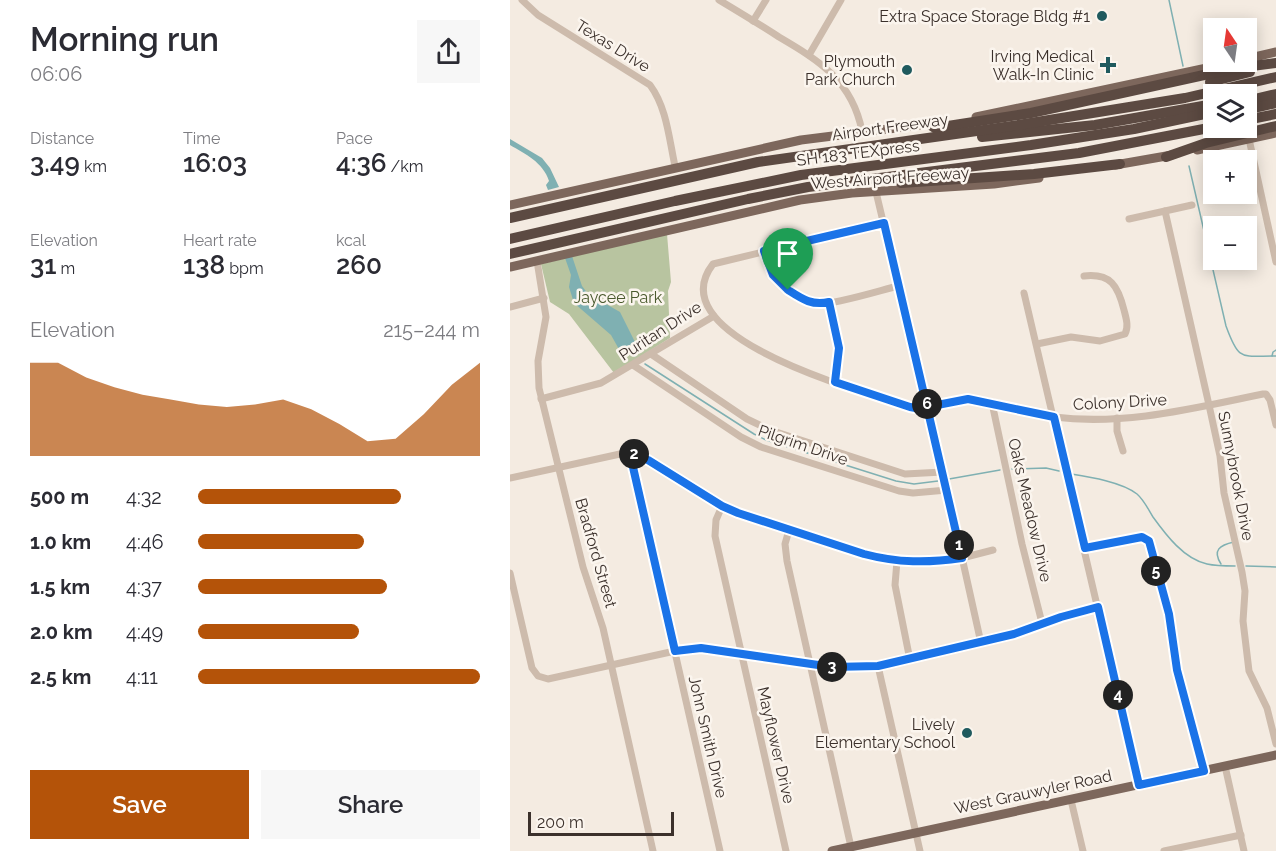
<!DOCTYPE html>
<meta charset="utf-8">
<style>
:root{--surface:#fff;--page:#f7f7f7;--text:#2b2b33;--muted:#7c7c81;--accent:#b45309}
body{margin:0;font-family:Raleway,sans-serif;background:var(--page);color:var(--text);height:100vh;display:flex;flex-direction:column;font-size:22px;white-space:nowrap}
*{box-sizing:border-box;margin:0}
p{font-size:20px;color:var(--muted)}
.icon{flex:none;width:33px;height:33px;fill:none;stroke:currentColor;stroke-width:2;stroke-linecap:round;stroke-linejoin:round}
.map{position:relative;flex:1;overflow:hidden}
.side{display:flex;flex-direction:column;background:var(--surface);width:510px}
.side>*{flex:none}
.needle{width:39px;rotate:347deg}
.buttons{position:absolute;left:693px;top:18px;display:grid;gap:12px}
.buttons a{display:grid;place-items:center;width:54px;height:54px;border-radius:0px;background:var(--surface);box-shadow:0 3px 15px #0003;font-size:30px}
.scale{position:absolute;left:18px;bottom:15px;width:146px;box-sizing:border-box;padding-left:6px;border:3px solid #3b302b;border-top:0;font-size:16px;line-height:21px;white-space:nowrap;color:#3b302b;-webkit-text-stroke:4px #fbf5ee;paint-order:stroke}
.pin{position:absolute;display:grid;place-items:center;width:51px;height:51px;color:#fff;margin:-62px -26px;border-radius:50% 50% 50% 0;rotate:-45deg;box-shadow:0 0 6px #0007}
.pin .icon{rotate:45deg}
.km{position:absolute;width:30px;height:30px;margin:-15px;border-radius:50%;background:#222;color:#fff;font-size:16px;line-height:30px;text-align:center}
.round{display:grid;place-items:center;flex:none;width:63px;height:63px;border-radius:0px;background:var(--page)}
.overview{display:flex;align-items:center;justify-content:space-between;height:102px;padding:0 30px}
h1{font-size:33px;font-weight:600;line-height:45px}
.stats{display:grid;grid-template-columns:repeat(3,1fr);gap:9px;height:102px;padding:6px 30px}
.stats div{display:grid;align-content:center}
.stats b{font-size:26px;font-weight:600}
.stats small{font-size:16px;font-weight:400}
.stats p{font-size:16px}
.chart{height:168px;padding:12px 30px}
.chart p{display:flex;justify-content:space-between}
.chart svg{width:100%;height:108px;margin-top:6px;fill:var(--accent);opacity:.7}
.button{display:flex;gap:12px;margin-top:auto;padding:12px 30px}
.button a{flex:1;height:69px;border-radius:0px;background:var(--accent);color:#fff;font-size:24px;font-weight:600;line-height:69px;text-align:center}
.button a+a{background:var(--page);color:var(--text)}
ul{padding:0 30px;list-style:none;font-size:20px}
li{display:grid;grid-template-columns:96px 72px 1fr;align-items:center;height:45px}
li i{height:15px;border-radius:8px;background:var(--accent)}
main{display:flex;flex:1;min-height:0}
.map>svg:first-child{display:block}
</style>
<main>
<section class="side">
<div class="overview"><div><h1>Morning run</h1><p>06:06</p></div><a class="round"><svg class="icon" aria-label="share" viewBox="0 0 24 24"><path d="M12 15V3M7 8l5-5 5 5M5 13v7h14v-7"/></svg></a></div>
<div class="stats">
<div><p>Distance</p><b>3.49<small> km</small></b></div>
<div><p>Time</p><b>16:03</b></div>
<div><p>Pace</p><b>4:36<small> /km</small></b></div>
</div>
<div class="stats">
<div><p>Elevation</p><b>31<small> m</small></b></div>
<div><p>Heart rate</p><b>138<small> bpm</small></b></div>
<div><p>kcal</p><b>260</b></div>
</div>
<div class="chart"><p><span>Elevation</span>215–244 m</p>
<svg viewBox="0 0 160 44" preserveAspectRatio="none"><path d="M0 44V6L10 6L20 12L30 16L40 19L50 21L60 23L70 24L80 23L90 21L100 25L110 31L120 38L130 37L140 27L150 15L160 6V44z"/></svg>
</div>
<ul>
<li><b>500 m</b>4:32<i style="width:72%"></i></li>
<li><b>1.0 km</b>4:46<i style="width:59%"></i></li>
<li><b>1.5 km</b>4:37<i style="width:67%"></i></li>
<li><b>2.0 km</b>4:49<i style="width:57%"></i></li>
<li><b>2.5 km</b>4:11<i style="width:100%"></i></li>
</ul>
<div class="button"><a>Save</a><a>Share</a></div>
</section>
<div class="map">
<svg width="766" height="851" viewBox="0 0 766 851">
<rect width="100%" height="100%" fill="#f4ebe1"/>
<path fill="#b8c4a0" d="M157,234l4,48 -3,9 2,47 -56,35 -45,-59 -19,-12 -9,-38z"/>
<g fill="#7fb0b2">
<path d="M0,139l32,19 8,10 9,19 -11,3 -2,-5 3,-4c-6,-19 -24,-27 -39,-36z"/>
<path d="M62,256l10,30 6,8 32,18 15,30 -15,9 -9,-16 -37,-32 -5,-16 2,-12 -6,-17z"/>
</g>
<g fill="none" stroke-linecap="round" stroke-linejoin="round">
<g stroke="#7fb0b2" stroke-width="1.5">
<path d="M659,0l14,66"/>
<path d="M679,166l37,160c13,36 15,30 50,30"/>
<path d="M117,344l8,12"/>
<path d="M762,356l1,-4 3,-2"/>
<path d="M135,364l109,70 12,6 130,41 18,3 24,-3"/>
<path d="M502,469l34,-1 13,3"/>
<path d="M561,474c19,3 51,8 66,20 7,6 11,15 16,23 13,18 31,42 54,47 9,2 19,2 28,2"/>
<path d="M439,479l51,-9"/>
<path d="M711,564c-9,-14 -1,-19 13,-22"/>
<path d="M736,566l30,1"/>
</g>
<g stroke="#cdbbac" stroke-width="7">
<path d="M12,0l16,15 112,70c17,23 19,54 25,81"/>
<path d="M209,0c20,12 40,24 60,37 41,24 73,44 83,94"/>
<path d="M243,21l13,-21"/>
<path d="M299,55l32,-55"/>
<path d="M739,139l27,123"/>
<path d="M366,192l71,298 34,153"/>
<path d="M655,211l44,194 11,51 4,37 18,79 3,19 -2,30 6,50 18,37 9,36"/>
<path d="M619,219l63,-14"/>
<path d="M374,223l-171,41c-57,74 155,129 197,143 21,3 39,-8 59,-8 27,0 57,15 85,18 71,9 140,-9 209,-23h3l4,6 6,25"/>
<path d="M254,251c6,24 25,51 52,53 18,1 62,-13 82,-18"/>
<path d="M27,261l9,56 -8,44 1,27 44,179 20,61 50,223"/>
<path d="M514,293l115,492"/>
<path d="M319,302l10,46 -4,35"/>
<path d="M0,307l34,-9"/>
<path d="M527,344l34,-7 29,4 25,-7c4,-8 1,-16 -1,-24 -6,-24 -13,-37 -40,-34"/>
<path d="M141,354l96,65 23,11 135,44 38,-2"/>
<path d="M123,365l108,72 20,10 138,44 14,2 34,-3"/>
<path d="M31,399l60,-16 113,-67"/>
<path d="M482,403l30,141 20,79"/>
<path d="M607,418v13l6,20"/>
<path d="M120,454l90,397"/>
<path d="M0,478l110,-24c33,-2 85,44 118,58l126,42 33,7 29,2 36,-5 31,-8"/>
<path d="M212,506l-6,14 -1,16 71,315"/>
<path d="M279,530l-4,14 2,17 64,286"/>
<path d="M575,548l54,-11 6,1 4,3 20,73 8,56 27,101"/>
<path d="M387,561l-2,24 15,75"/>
<path d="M0,573l22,95 6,8 10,3 136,-30 17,-1 131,19 46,-1 136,-32 47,-17 37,-10"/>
<path d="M368,666l42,185"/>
<path d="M715,766l19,85"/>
<path d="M561,800l12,51"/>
<path d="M654,851l77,-16"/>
</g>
<g stroke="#7d675c" stroke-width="9">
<path d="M736,59l30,-7"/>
<path d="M466,117l259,-55"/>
<path d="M687,150l79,-17"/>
<path d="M605,165l57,-10"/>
<path d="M0,205l291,-65 135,-17"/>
<path d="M0,267l290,-67 52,-7 142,-9 45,-6"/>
<path d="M322,851l444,-96"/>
</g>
<g stroke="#5c4a42" stroke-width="10">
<path d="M700,82l40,-10"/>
<path d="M736,101l30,-7"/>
<path d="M736,110l30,-7"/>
<path d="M736,120l30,-6"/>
<path d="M419,124l6,4 96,-15 205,-45 40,-5"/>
<path d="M472,137l113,-12 119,-21"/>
<path d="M656,157l40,-14 70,-17"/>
<path d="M391,183l133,-9 86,-10"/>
<path d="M0,218l248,-56 254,-36 173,-28 91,-21"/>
<path d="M0,239l165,-38 126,-26 230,-30 103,-16 80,-17"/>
<path d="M0,254l238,-55 60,-12 271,-34 135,-26"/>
</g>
</g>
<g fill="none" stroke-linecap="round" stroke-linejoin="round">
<defs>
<path id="route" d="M278,290c14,9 24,16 41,12l10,46 -4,34 75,25 11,2 6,-2 35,151c-34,5 -64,5 -98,-4l-126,-41 -16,-7 -74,-46 -18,-6 45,197 26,-3 131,19 46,-1 136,-32 47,-17 37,-10 41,178 65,-14 -27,-101 -8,-56 -20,-73 -7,-4 -57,11 -31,-131 -86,-18 -41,8 -43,-184 -120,28 9,24 15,15"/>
</defs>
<use href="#route" stroke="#fff" stroke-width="12"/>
<use href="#route" stroke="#1a73e8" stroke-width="8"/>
</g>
<g fill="#1f5a5e" stroke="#fbf5ee" stroke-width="2">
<circle cx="592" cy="16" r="6"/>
<path d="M595 56h6v6h6v6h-6v6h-6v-6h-6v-6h6z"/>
<circle cx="397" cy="70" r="6"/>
<circle cx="457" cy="733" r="6"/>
</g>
<g text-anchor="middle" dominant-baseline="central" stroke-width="5" stroke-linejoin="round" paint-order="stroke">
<g font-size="16" fill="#3b302b" stroke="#fbf5ee" text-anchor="end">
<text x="580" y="16">Extra Space Storage Bldg #1</text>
<text x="584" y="56">Irving Medical<tspan x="584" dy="18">Walk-In Clinic</tspan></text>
<text x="385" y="61">Plymouth<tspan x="385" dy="18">Park Church</tspan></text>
<text x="445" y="724">Lively<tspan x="445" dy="18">Elementary School</tspan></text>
</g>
<g font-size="16" fill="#3b302b" stroke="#fbf5ee">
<text transform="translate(103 46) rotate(32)">Texas Drive</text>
<text transform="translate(380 127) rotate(-8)">Airport Freeway</text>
<text transform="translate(348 153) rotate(-7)">SH 183 TEXpress</text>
<text transform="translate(380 178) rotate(-4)">West Airport Freeway</text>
<text transform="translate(150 331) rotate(-33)">Puritan Drive</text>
<text transform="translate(610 402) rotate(-3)">Colony Drive</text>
<text transform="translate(293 445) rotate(19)">Pilgrim Drive</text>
<text transform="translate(726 476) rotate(79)">Sunnybrook Drive</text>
<text transform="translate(520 510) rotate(77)">Oaks Meadow Drive</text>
<text transform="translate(86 553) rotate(74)">Bradford Street</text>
<text transform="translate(198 737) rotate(77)">John Smith Drive</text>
<text transform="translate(266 745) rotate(77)">Mayflower Drive</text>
<text transform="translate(523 792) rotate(-12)">West Grauwyler Road</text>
</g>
<g font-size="16" fill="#4a5a2e" stroke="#fbf5ee">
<text x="108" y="297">Jaycee Park</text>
</g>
</g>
</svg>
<div class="buttons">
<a><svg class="needle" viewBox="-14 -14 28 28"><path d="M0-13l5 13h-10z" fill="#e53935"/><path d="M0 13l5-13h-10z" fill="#7c7c81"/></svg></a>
<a><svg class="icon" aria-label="layers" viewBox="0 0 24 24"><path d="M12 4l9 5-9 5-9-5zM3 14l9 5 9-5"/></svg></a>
<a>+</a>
<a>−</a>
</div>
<div class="scale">200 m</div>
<div class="pin" style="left:278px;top:290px;background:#1e9e55"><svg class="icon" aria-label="arrive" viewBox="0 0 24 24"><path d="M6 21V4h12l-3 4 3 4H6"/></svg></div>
<b class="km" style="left:449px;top:545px">1</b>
<b class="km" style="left:124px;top:454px">2</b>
<b class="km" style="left:322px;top:667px">3</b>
<b class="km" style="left:608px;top:695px">4</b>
<b class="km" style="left:646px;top:571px">5</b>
<b class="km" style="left:417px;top:404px">6</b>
</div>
</main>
